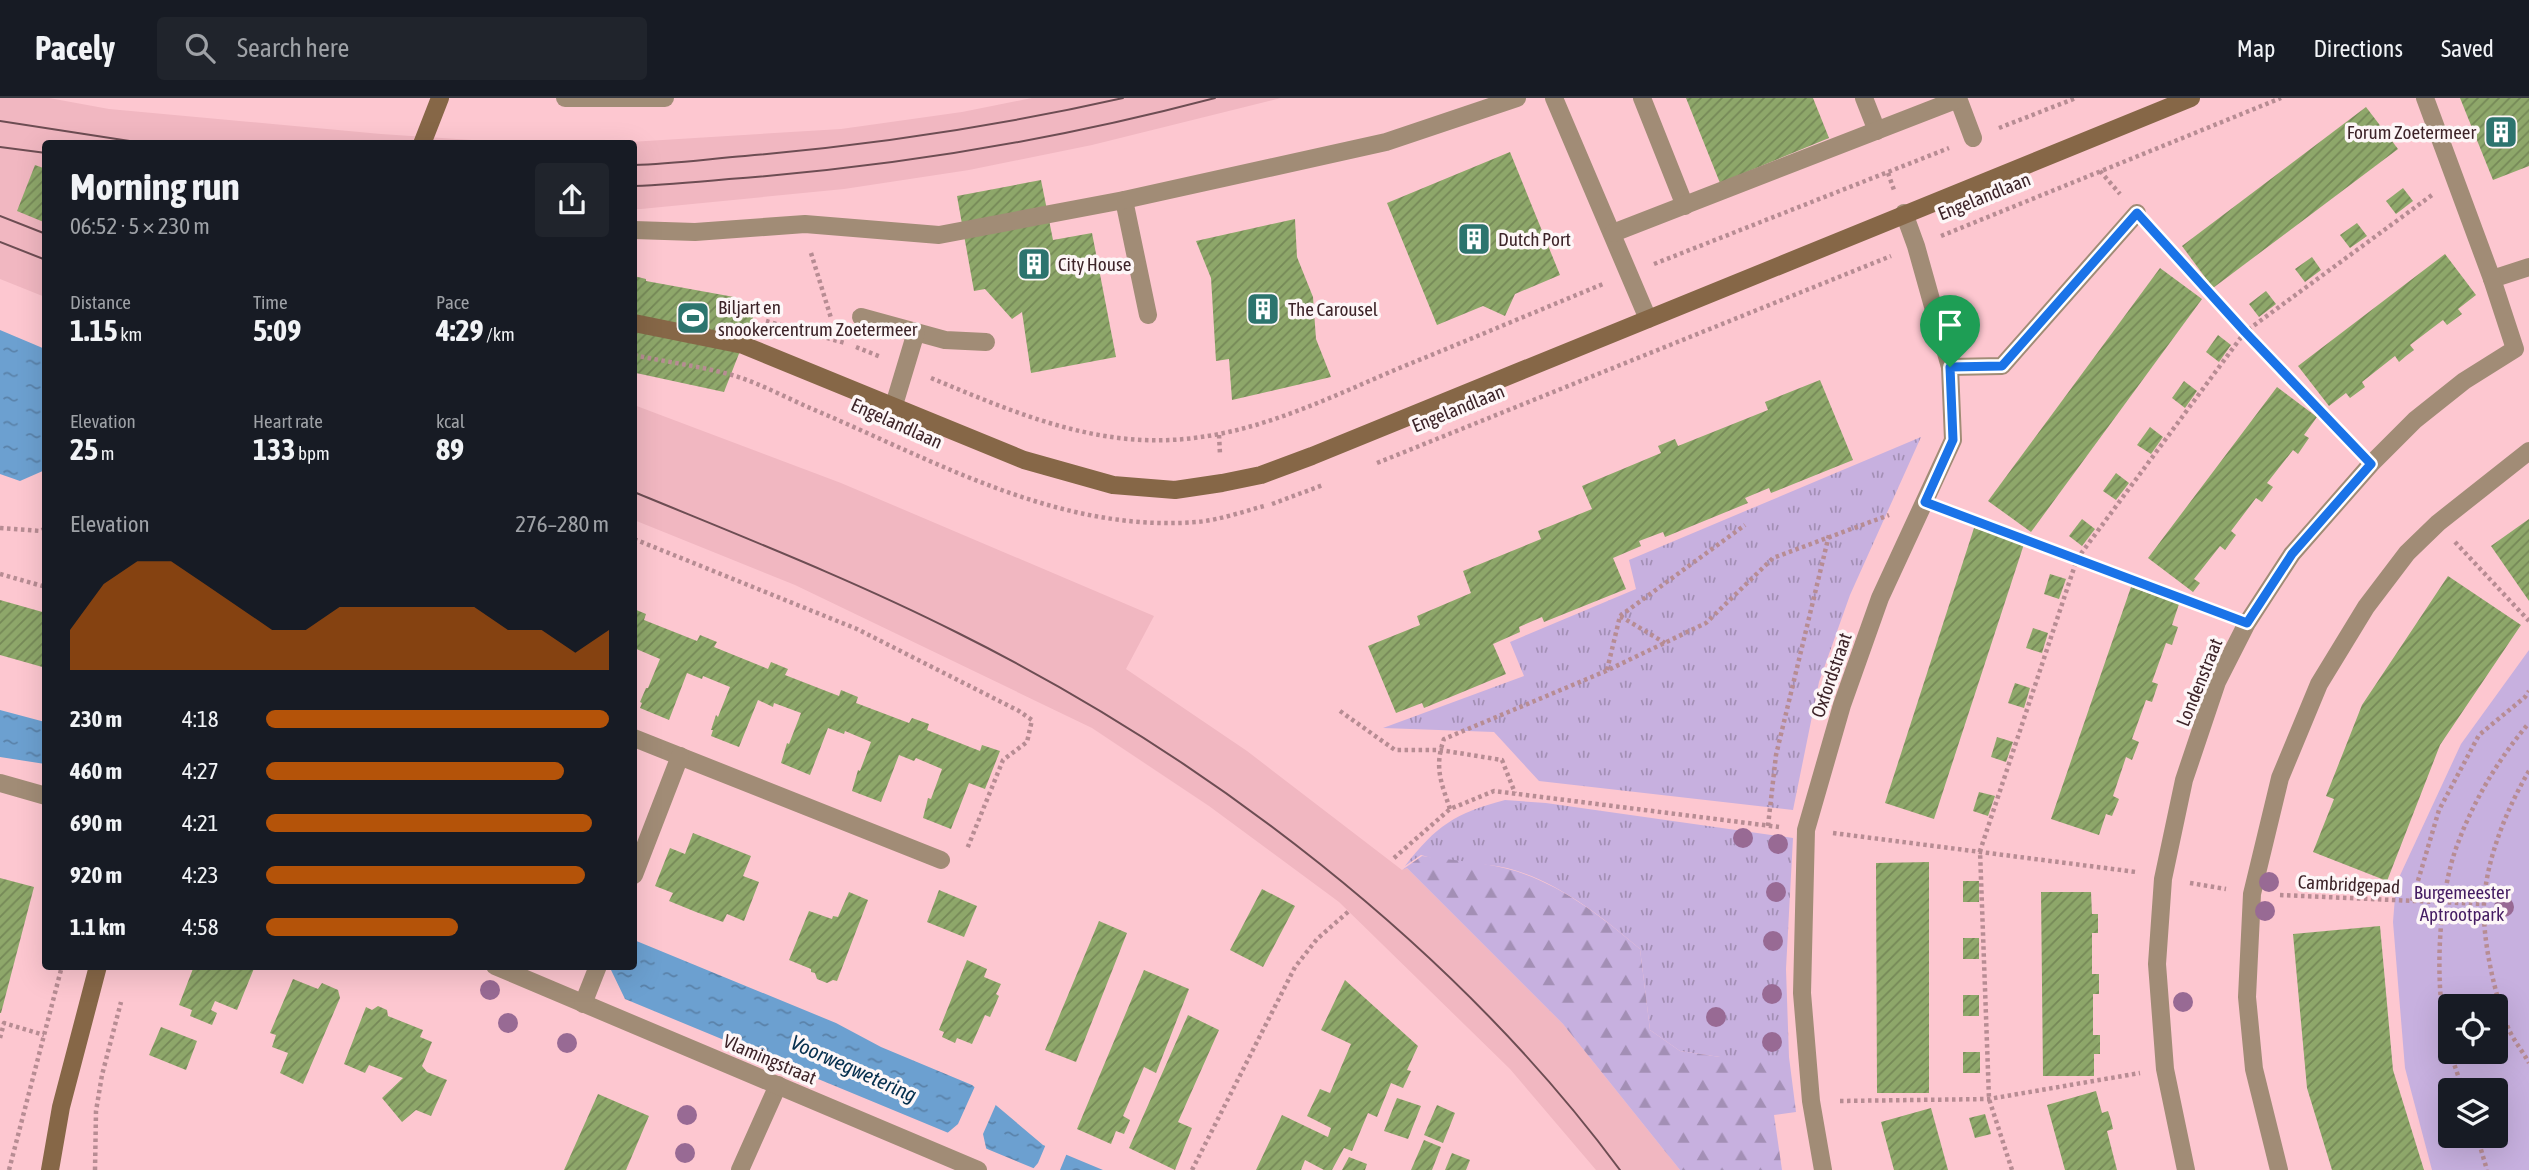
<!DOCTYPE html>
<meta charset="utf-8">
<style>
:root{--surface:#171b24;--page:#20242c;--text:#f1f3f6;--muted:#9ea1a6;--line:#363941;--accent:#b45309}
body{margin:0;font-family:"Asap Condensed",sans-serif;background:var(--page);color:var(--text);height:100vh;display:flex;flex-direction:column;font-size:26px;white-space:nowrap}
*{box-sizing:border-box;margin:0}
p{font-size:23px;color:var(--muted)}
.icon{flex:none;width:38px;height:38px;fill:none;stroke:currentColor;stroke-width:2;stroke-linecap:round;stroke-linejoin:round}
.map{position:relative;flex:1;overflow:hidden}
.details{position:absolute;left:42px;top:42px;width:595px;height:830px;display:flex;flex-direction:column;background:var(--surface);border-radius:7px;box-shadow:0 7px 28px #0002}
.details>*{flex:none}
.buttons{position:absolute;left:2438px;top:896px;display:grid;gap:14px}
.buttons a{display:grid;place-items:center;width:70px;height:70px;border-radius:7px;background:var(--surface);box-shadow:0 7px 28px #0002;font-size:35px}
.pin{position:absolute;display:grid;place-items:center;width:60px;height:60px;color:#fff;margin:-72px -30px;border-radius:50% 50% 50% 0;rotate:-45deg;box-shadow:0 0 7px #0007}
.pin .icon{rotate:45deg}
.round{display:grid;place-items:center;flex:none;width:74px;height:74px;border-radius:7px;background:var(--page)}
.head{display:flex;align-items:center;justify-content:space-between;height:119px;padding:0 28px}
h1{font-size:38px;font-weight:700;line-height:52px}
.figures{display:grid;grid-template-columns:repeat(3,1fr);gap:10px;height:119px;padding:7px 28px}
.figures div{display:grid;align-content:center}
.figures b{font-size:30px;font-weight:700}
.figures small{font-size:19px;font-weight:400}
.figures p{font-size:19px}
.chart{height:196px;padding:14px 28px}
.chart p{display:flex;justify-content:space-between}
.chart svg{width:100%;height:126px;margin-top:7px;fill:var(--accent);opacity:.7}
ul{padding:0 28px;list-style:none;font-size:23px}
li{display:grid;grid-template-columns:112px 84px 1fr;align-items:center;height:52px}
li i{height:18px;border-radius:9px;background:var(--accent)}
header{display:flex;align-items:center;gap:42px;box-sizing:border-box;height:98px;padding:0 35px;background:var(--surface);border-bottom:2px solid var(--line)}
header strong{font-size:33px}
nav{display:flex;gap:38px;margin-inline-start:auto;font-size:24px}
.search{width:490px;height:63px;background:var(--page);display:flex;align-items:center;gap:18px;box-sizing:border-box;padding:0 24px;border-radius:7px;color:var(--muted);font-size:26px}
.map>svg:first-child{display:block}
</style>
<header>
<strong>Pacely</strong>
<div class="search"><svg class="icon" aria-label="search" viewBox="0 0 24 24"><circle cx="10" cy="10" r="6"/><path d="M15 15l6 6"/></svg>Search here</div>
<nav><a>Map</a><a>Directions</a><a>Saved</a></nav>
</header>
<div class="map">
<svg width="2529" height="1072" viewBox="0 0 2529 1072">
<defs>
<pattern id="grass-tufts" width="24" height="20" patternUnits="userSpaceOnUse" patternTransform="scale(1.75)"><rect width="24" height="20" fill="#c7b0df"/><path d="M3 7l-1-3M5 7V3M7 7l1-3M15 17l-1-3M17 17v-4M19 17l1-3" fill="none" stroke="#a38fb5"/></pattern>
<pattern id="forest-firs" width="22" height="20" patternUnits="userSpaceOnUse" patternTransform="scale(1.75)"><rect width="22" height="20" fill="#c7b0df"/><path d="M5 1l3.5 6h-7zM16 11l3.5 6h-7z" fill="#a38fb5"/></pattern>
<pattern id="water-ripples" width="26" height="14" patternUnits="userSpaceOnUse" patternTransform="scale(1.75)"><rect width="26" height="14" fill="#6ca0d0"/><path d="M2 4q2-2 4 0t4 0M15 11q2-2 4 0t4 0" fill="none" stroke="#5a82a9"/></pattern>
<pattern id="building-hatch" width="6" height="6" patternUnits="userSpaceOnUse" patternTransform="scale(1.75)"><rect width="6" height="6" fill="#8ea76a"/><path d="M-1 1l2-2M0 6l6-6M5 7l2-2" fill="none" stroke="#758857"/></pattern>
</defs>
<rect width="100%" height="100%" fill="#fdc7d0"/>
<g fill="#f1b7c1">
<path d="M0,0h49l60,11 272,25 137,9 -472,1 -1,153 -45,-18z"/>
<path d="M1032,0h249l-189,47 -123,25 -125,19 -203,20h-7v-65l-20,-1 227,-14 121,-17z"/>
<path d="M634,307l207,78 313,133 -28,53 121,82 155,119 5,-2 156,156 117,146h-84l-86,-101 -171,-167 -130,-96 -117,-78 -297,-143 -161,-65z"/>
</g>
<g fill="url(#grass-tufts)">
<path d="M1921,339l-71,158 -31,87 -26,128 -254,-29 -45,-49 -111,-4 141,-52 -14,-34 126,-53 -7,-29z"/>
<path d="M1505,702l41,3 247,35 -7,131 3,88h-69l-40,-6 -30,-21 -10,-81c-39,-33 -83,-68 -133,-81 -28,-6 -59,-4 -86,-13l-16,11c31,-40 50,-53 100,-66z"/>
</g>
<path fill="url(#forest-firs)" d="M1422,758c28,4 58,6 86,13 50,13 93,47 132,80l10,81 30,21 40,6h69l7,55 -22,3 8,55h-102l-117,-146 -156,-156 -5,2z"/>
<path fill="#c7b0df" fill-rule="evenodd" d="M2529,552v520h-97l-27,-102 -12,-146 3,-38 65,-140zM2450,908h46v46h-46zM2450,992h46v46h-46z"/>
<g fill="url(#water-ripples)">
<path d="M0,232l45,19v121l-25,11 -20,-7z"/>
<path d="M0,612l45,12v42l-45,-7z"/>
<path d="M634,842l202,83 45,24 91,38 71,60 60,25h-65l-413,-171 -14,-29 1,-4h22z"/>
</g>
<g fill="#fdc7d0">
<path d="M976,986l21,18 -14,32 4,18 -42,-17 13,-11z"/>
<path d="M1046,1046l21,9 -7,17h-28l6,-7z"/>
</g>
<g fill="url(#building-hatch)">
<path d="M1686,0h127l16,40 -109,45z"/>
<path d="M2460,0h69v68l-36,14z"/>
<path d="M2366,9l32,42 -185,139 -31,-42z"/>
<path d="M1510,54l50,123 -45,19 -10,22 -22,-10 -46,19 -50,-122z"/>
<path d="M35,67l11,4v54l-29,-12z"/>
<path d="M1041,82l12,60 39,-7 24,124 -85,16 -9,-61 -10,7 -27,-30 -11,2 -17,-95z"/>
<path d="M2403,90l10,13 -17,13 -10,-13z"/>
<path d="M1295,121l2,38 16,40 3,42 15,38 -99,23 -3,-41 -13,2 -5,-83 -15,-37z"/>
<path d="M2357,125l10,13 -17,12 -10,-13z"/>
<path d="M2445,156l31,41 -18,14 4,5 -15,11 -4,-5 -33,25 4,5 -8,6 -7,6 -4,-6 -33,26 3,5 -15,11 -4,-5 -17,13 -31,-40z"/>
<path d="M2312,159l9,13 -16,12 -10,-13z"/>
<path d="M2160,170l42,31 -171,233 -43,-31z"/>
<path d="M634,178l12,3v2l88,16v3l24,5 -34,87 -88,-19 1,-3h-3z"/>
<path d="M2266,193l10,13 -17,13 -10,-13z"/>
<path d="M2218,237l13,10 -12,17 -13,-10z"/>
<path d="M1820,282l33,80 -82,33 -2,-5 -24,10 3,5 -83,34 -2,-5 -24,9 2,5 -28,12 13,31 -82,33 -2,-5 -23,10 1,5 -27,12 13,30 -82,34 -2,-5 -26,10 -28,-67 52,-21 -3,-9 54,-23 -8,-22 78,-32 -3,-8 54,-22 -10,-23 79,-33 -3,-7 17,-7 3,7 90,-36 -3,-8z"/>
<path d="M2184,283l13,10 -12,17 -13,-10z"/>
<path d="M2277,289l40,30 -13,18 5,3 -11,16 -5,-4 -26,33 6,4 -11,15 -6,-4 -25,33 5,4 -11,15 -5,-4 -26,33 6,4 -7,9 -45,-34z"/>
<path d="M2150,329l13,10 -12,17 -14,-9z"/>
<path d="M2116,375l13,10 -13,17 -13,-9z"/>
<path d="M2082,421l13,10 -13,17 -13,-10z"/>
<path d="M2529,421v82l-38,-55z"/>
<path d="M1974,430l50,16 -90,275 -49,-16z"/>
<path d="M2050,476l16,5 -7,20 -15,-5z"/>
<path d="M2448,478l73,49 -81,120 -53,136 -74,-29 21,-53 -8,-3 36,-91z"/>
<path d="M2131,489l48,17 -7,21 6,2 -6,18 -6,-2 -14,39 6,2 -6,18 -6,-2 -14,39 7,3 -7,18 -6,-3 -13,39 6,3 -7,17 -6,-2 -7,21 -48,-16z"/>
<path d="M0,502l46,13v55l-46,-13z"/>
<path d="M634,511l12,5 -2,6 53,21 3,-6 17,7 -3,5 54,22 3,-7 17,7 -3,6 54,21 2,-6 17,7 -2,6 53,20 3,-5 17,6 -2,6 53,21 2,-6 18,6 -15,38 -16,-6 -18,46 -28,-11 5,-20 3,1 11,-30 -26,-11 -2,3 -15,-6 -18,47 -29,-11 6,-21 2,1 11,-29 -26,-11 -1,3 -16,-6 -18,47 -29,-12 6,-20 2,1 12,-31 -27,-10 -1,4 -15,-7 -19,47 -28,-11 2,-6h-2l5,-15 2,2 12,-30 -27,-11 -1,3 -15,-6 -18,47 -29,-12 2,-5 -2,-1 6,-14h2l12,-29 -26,-11z"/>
<path d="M2033,530l15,5 -6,20 -16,-5z"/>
<path d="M2015,585l15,5 -6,20 -16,-5z"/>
<path d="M1997,639l16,5 -7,20 -15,-5z"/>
<path d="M1979,694l16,4 -7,20 -15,-5z"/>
<path d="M693,735l58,23 -8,20 16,6 -15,39 -17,-7 -4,8 -27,-10 -27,-11 4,-8 -18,-7 15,-38 15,6z"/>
<path d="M1929,764v231h-52l-1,-230z"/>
<path d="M0,780l34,9 -33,126h-1z"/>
<rect x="1963" y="783" width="16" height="21"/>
<path d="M1262,791l33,17 -32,61 -33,-17z"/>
<path d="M939,792l38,16 -13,31 -37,-15z"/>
<path d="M849,794l19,8 -31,81 -4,-1 -6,3 -10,-4 -2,-6 -4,-1v-3l-22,-9 20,-49 23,8 1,-3 5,1z"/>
<path d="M2041,794h50l1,22h6v19h-6v41h7v20h-6v41h7v19h-6v22h-51z"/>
<path d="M1099,823l28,12 -51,129 -31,-12z"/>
<path d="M2380,828l13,144 31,100h-92l-25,-82 -14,-154z"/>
<rect x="1963" y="840" width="16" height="21"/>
<path d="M967,862l20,9 -3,8 17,7 -5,10 3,2 -9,21 -5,-2 -13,29 -15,-6 -2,5 -13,-6 2,-5 -5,-2z"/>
<path d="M194,868h61l-18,44 -22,-9 -4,9 6,3 -5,12 -22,-9 2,-6 -13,-5z"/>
<path d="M1144,872l45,19 -33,84 -12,-6 -21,49 7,4 -6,14 -8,-3 -5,13 -34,-15z"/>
<path d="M293,881l25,10 4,-6 16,7 2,8 -37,86 -23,-11 8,-20 -16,-6 4,-12 -6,-2z"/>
<path d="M1345,882l73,66 -11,24 4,1 -8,17 -12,-5 -14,34 -9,-4 -16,38 -8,-3 -12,22h-8l-19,-10 -4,10h-45l26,-55 46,22 3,-9 -24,-12 13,-27 10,4 21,-49 -30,-14z"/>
<rect x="1963" y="897" width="16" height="21"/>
<path d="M378,908l9,4 1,6 35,14 -3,7 12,5 -10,24 5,6 20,8 -16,36 -15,-6 -14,12 -20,-24 21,-20 -34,-13 -4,8 -21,-9 22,-57 6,3z"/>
<path d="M1188,917l31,15 -41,92 14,6 -17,42 -46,-22z"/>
<path d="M161,929l36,14 -11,29 -37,-15z"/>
<rect x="1963" y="954" width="17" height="21"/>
<path d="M2096,993l6,22 6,-2 3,9 2,9 -6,2 10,39h-52l-18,-65z"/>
<path d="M598,996l51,22 -23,54h-62z"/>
<path d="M1397,1000l24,8 -13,33 -24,-8z"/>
<path d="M1437,1007l18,8 -12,30 -19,-8z"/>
<path d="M1931,1010l17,62h-54l-13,-48z"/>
<path d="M1985,1016l6,20 -16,4 -6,-20z"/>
<path d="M1424,1042l17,7 -9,23h-21z"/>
<path d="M1452,1055l18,7 -4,10h-21z"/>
<path d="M1349,1059l18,7 -2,6h-23z"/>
</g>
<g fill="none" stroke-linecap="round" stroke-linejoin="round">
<g stroke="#b78c93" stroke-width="4.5" stroke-dasharray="3.5 3.5" stroke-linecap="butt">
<path d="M1999,30l77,-30"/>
<path d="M2100,73l20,23"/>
<path d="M1888,75l6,17"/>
<path d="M2154,134l91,100 108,113"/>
<path d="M1941,138l340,-138"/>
<path d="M811,155l20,65"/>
<path d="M1654,166l295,-116"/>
<path d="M766,223l79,22"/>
<path d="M856,249l25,10"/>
<path d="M634,257c32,7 66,11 98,20 27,8 53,22 78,33 124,52 248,125 387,114 22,-2 45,-10 67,-16"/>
<path d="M931,280c68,28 138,59 213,62 92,4 171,-36 253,-71 69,-28 138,-57 206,-85"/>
<path d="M1219,337l1,19"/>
<path d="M1377,365l514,-207"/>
<path d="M1272,406l51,-19"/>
<path d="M1950,413l273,103"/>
<path d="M0,430l40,3 6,-3"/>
<path d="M634,441l223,90 162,82 13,9 -5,22 -24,18 -36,89"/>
<path d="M2455,444l74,79"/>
<path d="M0,476l46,13"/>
<path d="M1620,518l125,-91"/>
<path d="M1607,572l13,-54 45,27"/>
<path d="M1340,613l55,39h45l62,10 13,33"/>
<path d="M2529,673c-22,37 -43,89 -45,132 -2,35 11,95 25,127 6,12 14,22 20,33"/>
<path d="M1450,711c-9,-27 -16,-42 -6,-70l162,-68 100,-48 67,-65 116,-43"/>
<path d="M1768,728l8,-71 53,-220"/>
<path d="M1833,735l303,39"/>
<path d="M1394,760l56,-49 44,-18 285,36"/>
<path d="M2190,785l36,6"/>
<path d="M2280,797l203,9"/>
<path d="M2412,803l27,-91 40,-75 46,-38 4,-6"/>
<path d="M0,940l4,-15 40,12"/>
<path d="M2450,952c-17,-54 -13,-154 8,-207 16,-43 41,-85 71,-120"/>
<path d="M2450,954l13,38"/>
<path d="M1840,1003l149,-2 151,-26"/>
<path d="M2477,1038l10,34"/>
<path d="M9,1072l53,-204"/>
<path d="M95,1072l1,-59 6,-36 19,-73"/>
<path d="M1192,1072l103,-203 22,-28 32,-28"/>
<path d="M2012,1072l-23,-71 -9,-248 97,-292 168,-227 187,-137"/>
</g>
<g stroke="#a18c76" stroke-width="18">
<path d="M1554,0l94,221"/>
<path d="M1642,0l43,108"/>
<path d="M1864,0l13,33"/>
<path d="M1958,0l15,40"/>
<path d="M1124,102l24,115"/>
<path d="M634,132l61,2 110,-8 134,11 185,-35 262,-58 131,-44"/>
<path d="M1613,135l345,-134"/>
<path d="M861,219l84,23 41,2"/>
<path d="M1950,269l52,-1 135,-153"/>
<path d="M894,307l22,-73"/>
<path d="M740,1072l38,-85"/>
</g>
<g stroke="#a18c76" stroke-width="18">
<path d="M565,0h100"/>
<path d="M2492,181l37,-12"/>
<path d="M634,640l307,122"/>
<path d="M0,685l46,13"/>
<path d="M634,777l46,-119"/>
<path d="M495,868l483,204"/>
<path d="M583,906l15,-38"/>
<path d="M1823,1072l-12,-69 -9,-108 4,-163 36,-125 38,-107 73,-158 -3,-73 -34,-121 -12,-33"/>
<path d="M2186,1072l-21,-101 -8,-105 6,-85 21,-99 33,-98 30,-59 45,-69 79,-90 44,-44 49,-39 51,-32 -23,-70 -67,-181"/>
<path d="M2279,1072l-25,-101 -7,-72 5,-103 28,-116 39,-94 47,-77 41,-54 31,-30 91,-72"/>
</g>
<g stroke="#866747" stroke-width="18">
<path d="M422,46l18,-46"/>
<path d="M634,225l109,22 281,115 89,25 62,5 47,-7 39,-8 51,-19 879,-358"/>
<path d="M50,1072l11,-63 37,-141"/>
</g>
<g stroke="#6d4d53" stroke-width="2">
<path d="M0,23l149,23"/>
<path d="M0,49l46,6"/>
<path d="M634,67c37,-1 74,-6 111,-9 127,-11 254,-30 378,-58"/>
<path d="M634,88c31,-1 63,-4 95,-7 164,-12 327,-39 486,-81"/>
<path d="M0,118l46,18"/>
<path d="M0,144l46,18"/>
<path d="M634,394c109,45 219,88 324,141 249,124 496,313 662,537"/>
</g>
</g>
<g fill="#986a94">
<circle cx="1743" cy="740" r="10"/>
<circle cx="1778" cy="746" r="10"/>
<circle cx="2269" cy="784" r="10"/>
<circle cx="1776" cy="794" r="10"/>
<circle cx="2504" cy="809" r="10"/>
<circle cx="2265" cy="813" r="10"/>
<circle cx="1773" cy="843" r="10"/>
<circle cx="490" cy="892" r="10"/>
<circle cx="1772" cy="896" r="10"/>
<circle cx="2183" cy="904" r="10"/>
<circle cx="1716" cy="919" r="10"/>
<circle cx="508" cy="925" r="10"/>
<circle cx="1772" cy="944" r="10"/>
<circle cx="567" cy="945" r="10"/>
<circle cx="687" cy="1017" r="10"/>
<circle cx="685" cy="1055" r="10"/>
</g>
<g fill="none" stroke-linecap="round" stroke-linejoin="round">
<defs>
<path id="route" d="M2137,115l108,119 126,132 -79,90 -45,69 -322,-121 28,-62 -3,-73 52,-1z"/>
</defs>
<use href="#route" stroke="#fff" stroke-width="14"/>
<use href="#route" stroke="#1a73e8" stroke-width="9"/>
</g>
<defs>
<symbol id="building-square" viewBox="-11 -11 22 22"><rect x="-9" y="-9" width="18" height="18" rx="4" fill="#2c746e" stroke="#fdf6f7"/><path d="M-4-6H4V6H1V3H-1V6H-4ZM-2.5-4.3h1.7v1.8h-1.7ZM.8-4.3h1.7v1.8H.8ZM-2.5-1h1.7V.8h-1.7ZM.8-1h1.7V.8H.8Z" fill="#fff"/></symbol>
<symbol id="stadium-square" viewBox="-11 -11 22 22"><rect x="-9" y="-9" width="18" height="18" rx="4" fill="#2c746e" stroke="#fdf6f7"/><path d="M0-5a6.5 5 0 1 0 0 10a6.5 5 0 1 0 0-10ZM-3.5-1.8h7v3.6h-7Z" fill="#fff"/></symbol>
</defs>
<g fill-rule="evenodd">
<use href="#building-square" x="2482" y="15" width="38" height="38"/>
<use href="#building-square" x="1455" y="122" width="38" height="38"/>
<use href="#building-square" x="1015" y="147" width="38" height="38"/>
<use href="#building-square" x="1244" y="192" width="38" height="38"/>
<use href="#stadium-square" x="674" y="201" width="38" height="38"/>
</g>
<g text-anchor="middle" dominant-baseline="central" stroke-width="7" stroke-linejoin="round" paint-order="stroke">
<g font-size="19" fill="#3d2429" stroke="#fdf6f7" text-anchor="start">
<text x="2476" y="34" text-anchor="end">Forum Zoetermeer</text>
<text x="1498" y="141">Dutch Port</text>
<text x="1058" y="166">City House</text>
<text x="718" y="209">Biljart en<tspan x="718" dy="22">snookercentrum Zoetermeer</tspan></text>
<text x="1288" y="211">The Carousel</text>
</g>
<g font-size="19" fill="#3d2429" stroke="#fdf6f7">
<text transform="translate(1984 98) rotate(-22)">Engelandlaan</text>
<text transform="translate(1458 310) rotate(-22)">Engelandlaan</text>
<text transform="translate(897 325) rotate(24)">Engelandlaan</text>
<text transform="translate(1831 577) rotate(-71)">Oxfordstraat</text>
<text transform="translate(2199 584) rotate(-68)">Londenstraat</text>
<text transform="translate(2349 786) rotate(3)">Cambridgepad</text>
<text transform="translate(770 961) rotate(23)">Vlamingstraat</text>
</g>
<g font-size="19" fill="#451d63" stroke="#fdf6f7">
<text x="2462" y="794">Burgemeester<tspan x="2462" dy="22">Aptrootpark</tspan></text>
</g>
<g font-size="21" font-style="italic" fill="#052f4e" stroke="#fdf6f7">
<text transform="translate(854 970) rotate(24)">Voorwegwetering</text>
</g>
</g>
</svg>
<div class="buttons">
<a><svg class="icon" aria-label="locate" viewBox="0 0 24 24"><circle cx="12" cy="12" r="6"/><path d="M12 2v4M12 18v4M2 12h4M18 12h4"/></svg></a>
<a><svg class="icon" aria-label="layers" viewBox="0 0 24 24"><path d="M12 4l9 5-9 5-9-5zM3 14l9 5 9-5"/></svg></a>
</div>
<div class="pin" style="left:1950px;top:269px;background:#1e9e55"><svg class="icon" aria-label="arrive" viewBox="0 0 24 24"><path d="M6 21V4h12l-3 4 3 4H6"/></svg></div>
<section class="details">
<div class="head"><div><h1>Morning run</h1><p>06:52 · 5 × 230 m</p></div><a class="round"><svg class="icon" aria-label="share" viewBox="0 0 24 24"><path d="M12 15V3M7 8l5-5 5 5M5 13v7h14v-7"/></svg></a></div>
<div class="figures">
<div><p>Distance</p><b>1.15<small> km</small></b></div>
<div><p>Time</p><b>5:09</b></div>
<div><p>Pace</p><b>4:29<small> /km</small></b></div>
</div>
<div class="figures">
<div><p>Elevation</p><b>25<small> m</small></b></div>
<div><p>Heart rate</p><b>133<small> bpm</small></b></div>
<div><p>kcal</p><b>89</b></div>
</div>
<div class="chart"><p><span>Elevation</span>276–280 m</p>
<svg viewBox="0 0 160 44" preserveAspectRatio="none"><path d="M0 44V30L10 14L20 6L30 6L40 14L50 22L60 30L70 30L80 22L90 22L100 22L110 22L120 22L130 30L140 30L150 38L160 30V44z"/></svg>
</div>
<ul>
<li><b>230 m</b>4:18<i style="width:100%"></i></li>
<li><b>460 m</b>4:27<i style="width:87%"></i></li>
<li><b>690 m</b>4:21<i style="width:95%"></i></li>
<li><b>920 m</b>4:23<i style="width:93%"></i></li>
<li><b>1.1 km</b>4:58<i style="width:56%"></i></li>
</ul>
</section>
</div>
